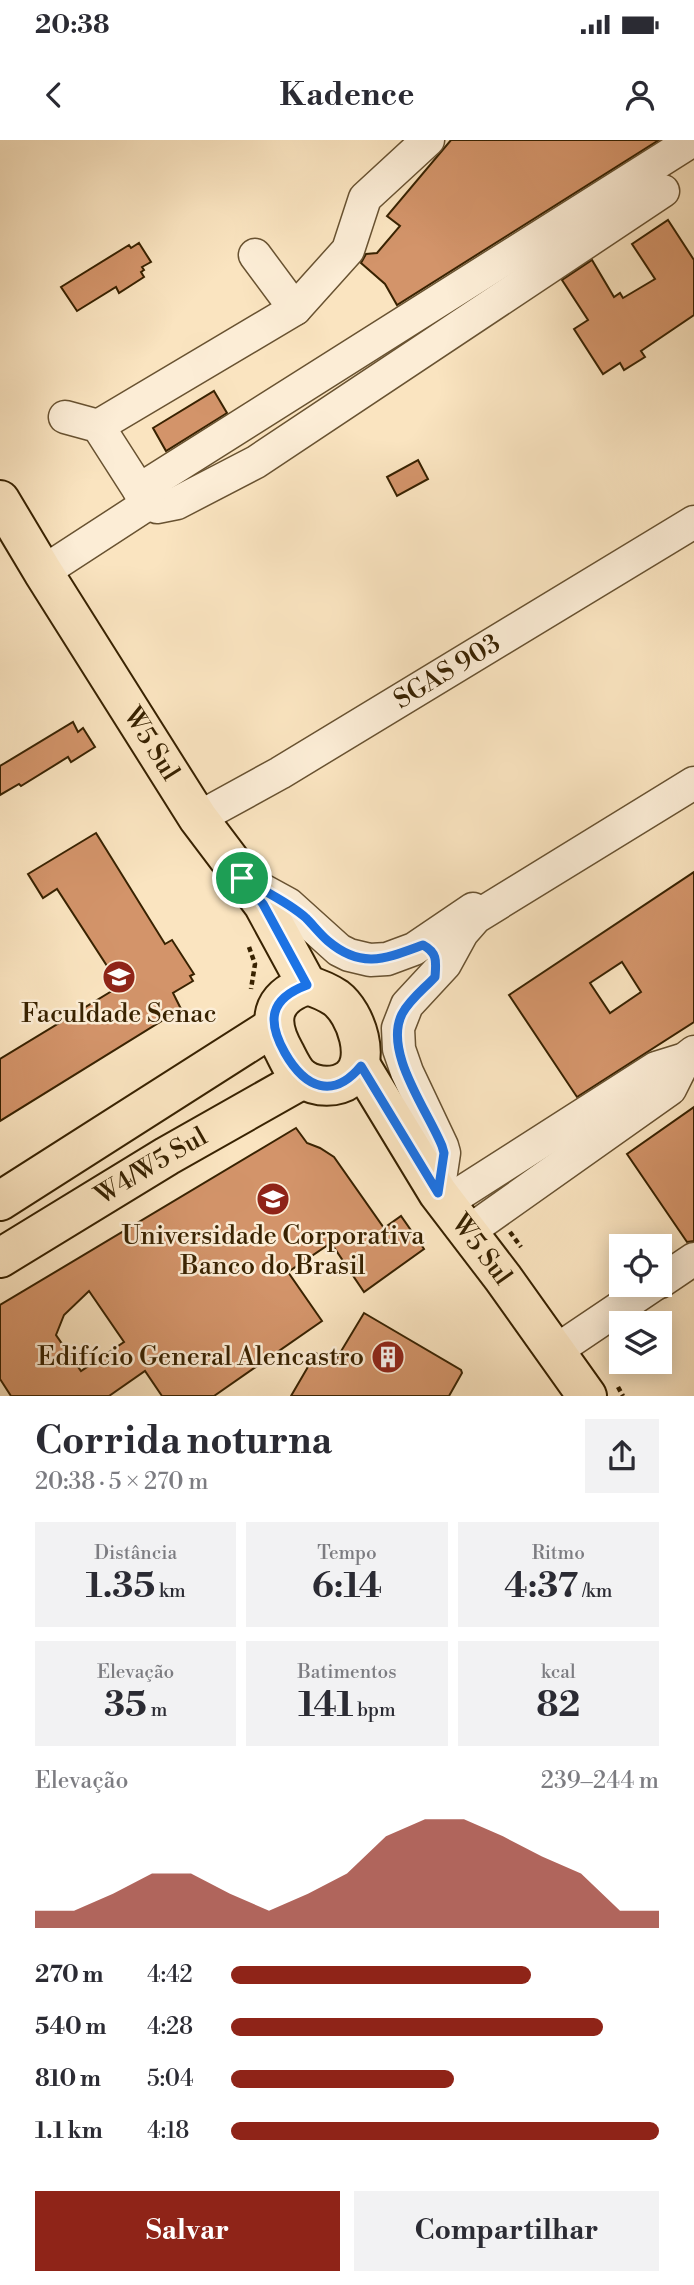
<!DOCTYPE html>
<html lang="pt">
<meta charset="utf-8">
<style>
:root{--surface:#fff;--page:#f2f2f3;--text:#2b2b33;--muted:#7c7c81;--accent:#8f2418}
body{margin:0;font-family:"Libre Bodoni",serif;background:var(--page);color:var(--text);height:100vh;display:flex;flex-direction:column;font-size:26px;white-space:nowrap}
*{box-sizing:border-box;margin:0}
p{font-size:23px;color:var(--muted)}
.icon{flex:none;width:38px;height:38px;fill:none;stroke:currentColor;stroke-width:2;stroke-linecap:round;stroke-linejoin:round}
.map{position:relative;height:1256px;overflow:hidden}
.drawer{display:flex;flex-direction:column;background:var(--surface);flex:1}
.drawer>*{flex:none}
.fabs{position:absolute;left:609px;top:1094px;display:grid;gap:14px}
.fabs a{display:grid;place-items:center;width:63px;height:63px;border-radius:0px;background:var(--surface);box-shadow:0 4px 18px #0003;font-size:35px}
.pin{position:absolute;display:grid;place-items:center;width:60px;height:60px;color:#fff;margin:-30px;border:4px solid #fff;border-radius:50%;box-shadow:0 2px 7px #0007}
.round{display:grid;place-items:center;flex:none;width:74px;height:74px;border-radius:0px;background:var(--page)}
.head{display:flex;align-items:center;justify-content:space-between;height:119px;padding:0 35px}
h1{font-size:38px;font-weight:700;line-height:52px}
.stats{display:grid;grid-template-columns:repeat(3,1fr);gap:10px;height:119px;padding:7px 35px}
.stats div{display:grid;align-content:center;border-radius:0px;background:var(--page);text-align:center}
.stats b{font-size:35px;font-weight:700}
.stats small{font-size:19px;font-weight:400}
.stats p{font-size:19px}
.chart{height:196px;padding:14px 35px}
.chart p{display:flex;justify-content:space-between}
.chart svg{width:100%;height:126px;margin-top:7px;fill:var(--accent);opacity:.7}
.button{display:flex;gap:14px;margin-top:auto;padding:14px 35px}
.button a{flex:1;height:80px;border-radius:0px;background:var(--accent);color:#fff;font-size:28px;font-weight:700;line-height:80px;text-align:center}
.button a+a{background:var(--page);color:var(--text)}
ul{padding:0 35px;list-style:none;font-size:23px}
li{display:grid;grid-template-columns:112px 84px 1fr;align-items:center;height:52px}
li i{height:18px;border-radius:9px;background:var(--accent)}
.status{display:flex;justify-content:space-between;align-items:center;height:49px;padding:0 35px;background:var(--surface);direction:ltr}
.status svg{height:19px;fill:currentColor}
header{display:flex;justify-content:space-between;align-items:center;height:91px;padding:0 35px;background:var(--surface);font-size:32px;font-weight:700}
.map>svg:first-child{display:block}
</style>
<div class="status"><b>20:38</b><svg viewBox="0 0 49 12"><path d="M0 12V9h3v3zM5 12V6h3v6zM10 12V3h3v9zM15 12V0h3v12zM26 1h20v11H26zM47 4h2v5h-2z"/></svg></div>
<header><svg class="icon" aria-label="back" viewBox="0 0 24 24"><path d="M15 5l-7 7 7 7"/></svg>Kadence<svg class="icon" aria-label="person" viewBox="0 0 24 24"><circle cx="12" cy="8" r="4"/><path d="M4 21q1-7 8-7t8 7"/></svg></header>
<div class="map">
<svg width="694" height="1256" viewBox="0 0 694 1256">
<rect width="100%" height="100%" fill="#fae4c0"/>
<filter id="stains"><feTurbulence type="fractalNoise" baseFrequency=".00286" numOctaves="4"/><feColorMatrix values="0 0 0 0 .2 0 0 0 0 .09 0 0 0 0 .02 0 0 0 .5 -.17"/></filter>
<radialGradient id="worn" r=".72"><stop offset=".6" stop-color="#630" stop-opacity="0"/><stop offset="1" stop-color="#630" stop-opacity=".3"/></radialGradient>
<g fill="#d3946a" stroke="#382201" stroke-width="2" fill-rule="evenodd">
<path d="M451,0h208l-262,165 -12,-21 -24,-21 5,-9 11,-1 23,-27 -13,-10z"/>
<path d="M668,80l26,40v55l-53,36 4,6 -21,13 -4,-7 -17,11 -29,-45 14,-9 -26,-40 30,-20 22,37 6,-4 3,5 32,-19 -23,-35z"/>
<path d="M139,103l12,19 -9,5 2,3 -3,2 3,5 -25,16 -3,-6 -39,24 -16,-24 68,-42 2,3z"/>
<path d="M214,251l13,22 -61,38 -13,-23z"/>
<path d="M418,320l10,19 -31,17 -10,-19z"/>
<path d="M73,582l5,10 5,-4 12,19 -24,15 -3,-5 -47,29 -2,-2 -19,11v-29z"/>
<path d="M96,693l69,111 7,-4 22,34 -4,2 3,5 -20,12 8,16 -181,112v-62l120,-73 -63,-97 -14,9 -15,-24z"/>
<path d="M694,732v150l-117,75 -68,-102zM622,822l19,30 -31,21 -20,-30z"/>
<path d="M694,967v134l-7,1 -60,-88z"/>
<path d="M296,988l11,15 13,5 14,9 50,71 17,-12 23,33 -60,43 -33,-49 -43,29 34,49 -108,75h-52l-17,-25 -36,25h-98l-11,-17v-74zM89,1151l35,51 -43,29 -25,-36 8,-20z"/>
<path d="M364,1173l97,57 1,3 -13,23h-158l25,-43 18,10z"/>
</g>
<g fill="none" stroke-linecap="round" stroke-linejoin="round">
<defs>
<g id="minor">
<path d="M255,115l40,54"/>
<path d="M65,277l33,9 41,64 554,-350"/>
<path d="M98,286l197,-117 53,-59 17,-52 63,-58"/>
<path d="M139,350l10,13 8,4 20,-4 79,-41 407,-271"/>
<path d="M43,432l106,-69"/>
<path id="s1" d="M198,678l82,-45 414,-251"/>
<path d="M246,741l42,23 51,46 10,5 21,5 17,-1 27,-10 59,-40"/>
<path d="M438,1053l6,-40 -2,-7 -35,-74 -8,-23 -1,-21 9,-23 38,-41 17,-31 14,-16 218,-134"/>
<path d="M445,1063l211,-135 29,-9 9,-7"/>
<path d="M468,1092l202,-143 15,-30"/>
<path d="M660,1142l34,-23"/>
<path d="M554,1212l101,-68"/>
</g>
<g id="major">
<path id="s2" d="M0,360l43,72 155,246 65,86 44,81"/>
<path d="M307,845c10,3 20,7 29,13 20,15 37,64 13,81 -12,9 -32,9 -46,0 -8,-5 -14,-18 -18,-26 -18,-32 -15,-55 22,-68z"/>
<path id="s3" d="M361,926l77,127 65,85 84,118"/>
<path d="M0,1061l273,-174"/>
<path id="s4" d="M0,1118l167,-102 136,-77"/>
</g>
</defs>
<use href="#minor" stroke="#685231" stroke-width="35"/>
<use href="#major" stroke="#382201" stroke-width="42"/>
<g stroke="#382201" stroke-width="4.5" stroke-dasharray="5 3.5" stroke-linecap="butt">
<path d="M249,807l6,17 -4,25"/>
<path d="M510,1092l11,15"/>
<path d="M618,1247l5,9"/>
</g>
<use href="#minor" stroke="#fcedd6" stroke-width="32"/>
<use href="#major" stroke="#fae4c0" stroke-width="38"/>
</g>
<g fill="none" stroke-linecap="round" stroke-linejoin="round">
<defs>
<path id="route" d="M242,738c21,13 45,23 64,40 7,7 14,16 22,23 34,29 59,17 95,4 15,8 13,17 12,32 -11,12 -25,22 -33,37 -19,38 26,97 40,132l2,7 -6,40 -77,-127c-28,34 -56,22 -76,-13 -18,-32 -16,-54 22,-68l-44,-81z"/>
</defs>
<use href="#route" stroke="#fff" stroke-width="14"/>
<use href="#route" stroke="#1a73e8" stroke-width="9"/>
</g>
<defs>
<symbol id="university-disc" viewBox="-11 -11 22 22"><circle r="9.5" fill="#8f2418" stroke="#fcedd6"/><path d="M0-5L7-2L0 1L-7-2ZM-4 1L0 2.5L4 1V4Q0 6-4 4Z" fill="#fff"/></symbol>
<symbol id="building-disc" viewBox="-11 -11 22 22"><circle r="9.5" fill="#8f2418" stroke="#fcedd6"/><path d="M-4-6H4V6H1V3H-1V6H-4ZM-2.5-4.3h1.7v1.8h-1.7ZM.8-4.3h1.7v1.8H.8ZM-2.5-1h1.7V.8h-1.7ZM.8-1h1.7V.8H.8Z" fill="#fff"/></symbol>
</defs>
<g fill-rule="evenodd">
<use href="#university-disc" x="100" y="818" width="38" height="38"/>
<use href="#university-disc" x="254" y="1040" width="38" height="38"/>
<use href="#building-disc" x="369" y="1198" width="38" height="38"/>
</g>
<g text-anchor="middle" dominant-baseline="central" stroke-width="5" stroke-linejoin="round" paint-order="stroke">
<g font-size="26" fill="#382201" stroke="#fcedd6">
<text stroke="none"><textPath href="#s1" startOffset="289">SGAS 903</textPath></text>
<text stroke="none"><textPath href="#s2" startOffset="287">W5 Sul</textPath></text>
<text stroke="none"><textPath href="#s4" startOffset="177">W4/W5 Sul</textPath></text>
<text stroke="none"><textPath href="#s3" startOffset="220">W5 Sul</textPath></text>
</g>
<g font-size="26" fill="#382201" stroke="#fcedd6">
<text x="119" y="874">Faculdade Senac</text>
<text x="273" y="1096">Universidade Corporativa<tspan x="273" dy="30">Banco do Brasil</tspan></text>
<text x="364" y="1217" text-anchor="end">Edifício General Alencastro</text>
</g>
</g>
<rect width="100%" height="100%" filter="url(#stains)"/>
<rect width="100%" height="100%" fill="url(#worn)"/>
</svg>
<div class="fabs">
<a><svg class="icon" aria-label="locate" viewBox="0 0 24 24"><circle cx="12" cy="12" r="6"/><path d="M12 2v4M12 18v4M2 12h4M18 12h4"/></svg></a>
<a><svg class="icon" aria-label="layers" viewBox="0 0 24 24"><path d="M12 4l9 5-9 5-9-5zM3 14l9 5 9-5"/></svg></a>
</div>
<div class="pin" style="left:242px;top:738px;background:#1e9e55"><svg class="icon" aria-label="arrive" viewBox="0 0 24 24"><path d="M6 21V4h12l-3 4 3 4H6"/></svg></div>
</div>
<section class="drawer">
<div class="head"><div><h1>Corrida noturna</h1><p>20:38 · 5 × 270 m</p></div><a class="round"><svg class="icon" aria-label="share" viewBox="0 0 24 24"><path d="M12 15V3M7 8l5-5 5 5M5 13v7h14v-7"/></svg></a></div>
<div class="stats">
<div><p>Distância</p><b>1.35<small> km</small></b></div>
<div><p>Tempo</p><b>6:14</b></div>
<div><p>Ritmo</p><b>4:37<small> /km</small></b></div>
</div>
<div class="stats">
<div><p>Elevação</p><b>35<small> m</small></b></div>
<div><p>Batimentos</p><b>141<small> bpm</small></b></div>
<div><p>kcal</p><b>82</b></div>
</div>
<div class="chart"><p><span>Elevação</span>239–244 m</p>
<svg viewBox="0 0 160 44" preserveAspectRatio="none"><path d="M0 44V38L10 38L20 32L30 25L40 25L50 32L60 38L70 32L80 25L90 12L100 6L110 6L120 12L130 19L140 25L150 38L160 38V44z"/></svg>
</div>
<ul>
<li><b>270 m</b>4:42<i style="width:70%"></i></li>
<li><b>540 m</b>4:28<i style="width:87%"></i></li>
<li><b>810 m</b>5:04<i style="width:52%"></i></li>
<li><b>1.1 km</b>4:18<i style="width:100%"></i></li>
</ul>
<div class="button"><a>Salvar</a><a>Compartilhar</a></div>
</section>
